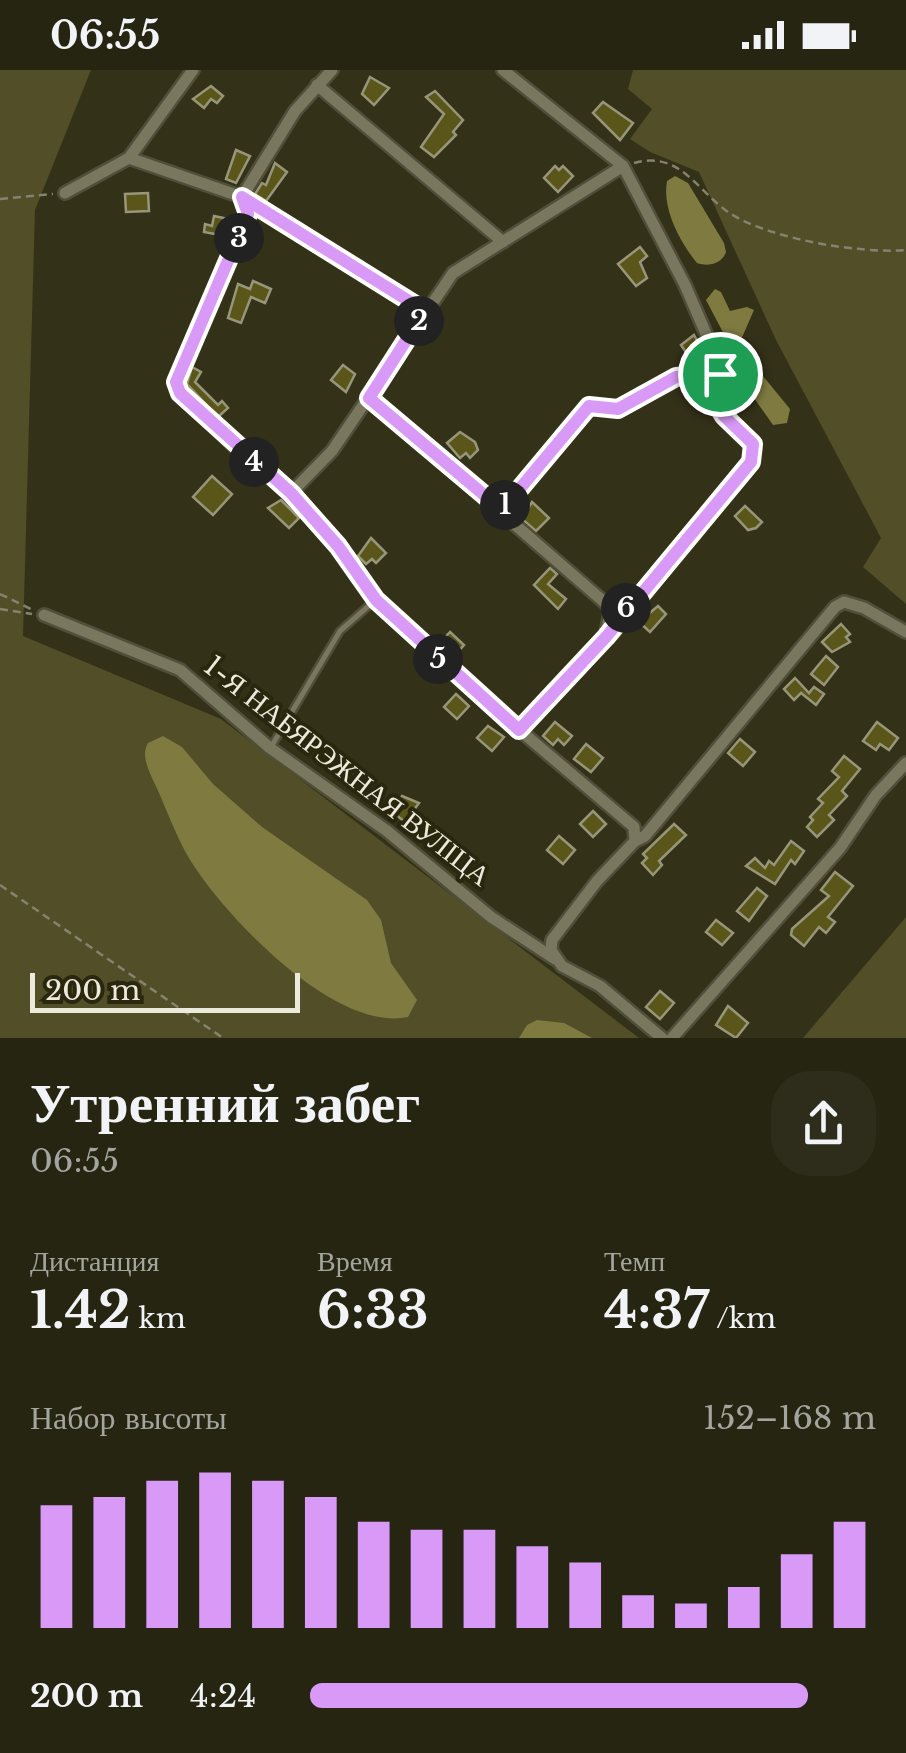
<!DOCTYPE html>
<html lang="ru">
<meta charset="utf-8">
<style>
:root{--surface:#262512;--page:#2e2d1b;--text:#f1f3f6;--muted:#a4a59f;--accent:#d99af7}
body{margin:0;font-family:"Libre Baskerville",serif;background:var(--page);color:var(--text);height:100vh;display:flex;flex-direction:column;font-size:38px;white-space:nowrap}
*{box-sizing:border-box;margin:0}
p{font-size:32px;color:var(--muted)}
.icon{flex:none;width:55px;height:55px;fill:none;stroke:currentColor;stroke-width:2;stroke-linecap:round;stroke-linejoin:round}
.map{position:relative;height:968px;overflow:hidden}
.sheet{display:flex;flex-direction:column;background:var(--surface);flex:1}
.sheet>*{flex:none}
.scale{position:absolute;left:30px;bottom:25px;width:270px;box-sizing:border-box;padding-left:10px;border:5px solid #ebeadb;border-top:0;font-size:28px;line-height:35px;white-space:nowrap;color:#ebeadb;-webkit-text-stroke:8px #29270e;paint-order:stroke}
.pin{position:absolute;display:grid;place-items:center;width:85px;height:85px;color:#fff;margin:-42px;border:5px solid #fff;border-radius:50%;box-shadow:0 2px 10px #0007}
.km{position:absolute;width:50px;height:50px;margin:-25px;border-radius:50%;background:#222;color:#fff;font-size:28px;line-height:50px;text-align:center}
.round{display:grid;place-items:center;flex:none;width:105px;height:105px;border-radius:40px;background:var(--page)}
.headline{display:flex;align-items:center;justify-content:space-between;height:170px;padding:0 30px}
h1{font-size:55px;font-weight:800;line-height:75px}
.figures{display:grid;grid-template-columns:repeat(3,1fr);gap:15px;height:170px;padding:10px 30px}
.figures div{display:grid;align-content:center}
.figures b{font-size:50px;font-weight:800}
.figures small{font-size:28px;font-weight:400}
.figures p{font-size:28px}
.chart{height:280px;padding:20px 30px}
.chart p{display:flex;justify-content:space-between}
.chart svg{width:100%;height:180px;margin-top:10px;stroke:var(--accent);stroke-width:6}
ul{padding:0 30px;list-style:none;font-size:32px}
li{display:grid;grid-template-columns:160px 120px 1fr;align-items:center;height:75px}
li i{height:25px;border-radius:12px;background:var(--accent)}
.status{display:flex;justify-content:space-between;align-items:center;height:70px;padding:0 50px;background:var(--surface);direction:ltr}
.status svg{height:28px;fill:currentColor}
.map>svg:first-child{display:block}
</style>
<div class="status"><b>06:55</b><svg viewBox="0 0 49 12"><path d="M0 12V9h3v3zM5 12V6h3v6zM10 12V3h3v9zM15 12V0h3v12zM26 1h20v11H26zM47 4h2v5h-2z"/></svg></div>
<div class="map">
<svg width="906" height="968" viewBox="0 0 906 968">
<rect width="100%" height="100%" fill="#333118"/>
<g fill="#514e28">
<path d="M0,0h91l-56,140 -12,426 198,83 418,319h-639z"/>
<path d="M633,0h273v534l-43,-37 18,-29 -105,-198 -77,-168 -49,-20 -20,-13 22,-30 -24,-20z"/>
<path d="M906,847v121h-103z"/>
</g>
<g fill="#7f7b40">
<path d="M675,106l13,7 36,60 2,9c-4,12 -18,15 -29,11 -17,-21 -35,-54 -30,-82z"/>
<path d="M715,219l6,3 9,19 17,-4 7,3 -14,32 -14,-4 -20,-38z"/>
<path d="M754,302l9,4 27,33 -3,14 -14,2 -26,-37 -1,-10z"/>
<path d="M163,666l19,11 31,37 49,43 105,73 14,20 10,43 26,37 -9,17c-71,15 -175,-93 -212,-148 -16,-23 -26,-51 -37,-76 -6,-15 -20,-35 -11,-50z"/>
<path d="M537,950l27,3 28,15h-73l8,-13z"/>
</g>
<g fill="#5a5519" stroke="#98967a" stroke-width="2.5">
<path d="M370,7l19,11 -15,17 -12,-11z"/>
<path d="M211,16l12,10 -6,7 -6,-4 -7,9 -11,-9z"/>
<path d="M435,21l28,29 -10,12 3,3 -22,22 -13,-10 23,-33 -18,-17z"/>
<path d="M603,32l30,21 -13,17 -27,-27z"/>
<path d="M236,80l14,6 -14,27 -10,-4z"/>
<path d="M275,93l12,9 -21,29 -11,-7 7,-11 4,2z"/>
<path d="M555,96l4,4 4,-4 10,10 -15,16 -14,-14z"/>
<path d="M148,123l1,18 -23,1 -1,-18z"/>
<path d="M214,146l19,4 -7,16 -22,-4 1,-8 7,2z"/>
<path d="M640,177l7,9 -7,6 7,16 -11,8 -18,-22z"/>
<path d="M253,211l18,8 -6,14 -14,-6 -10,26 -13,-5 10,-34 12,5z"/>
<path d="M694,265l10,18 -12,8 -11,-16z"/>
<path d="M343,295l12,9 -9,18 -15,-12z"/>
<path d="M192,297l9,5 -6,10 23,23 4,-4 6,7 -10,9 -31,-33z"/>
<path d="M460,362l15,10 3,8 -8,8 -4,-5 -6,5 -13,-15z"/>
<path d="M212,406l20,18 -19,21 -20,-18z"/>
<path d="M281,430l18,18 -10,10 -21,-20z"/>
<path d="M532,432l17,16 -13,13 -14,-12z"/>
<path d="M745,436l17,16 -6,6 -8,2 -13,-14z"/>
<path d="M371,468l15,15 -10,10 -4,-4 -6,5 -8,-8z"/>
<path d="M550,498l7,6 -9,10 18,15 -8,10 -24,-24z"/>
<path d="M658,536l8,8 -16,18 -11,-10z"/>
<path d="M841,554l9,10 -4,3 4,5 -18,10 -10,-10z"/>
<path d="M450,562l14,13 -12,13 -14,-13z"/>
<path d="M826,586l12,11 -14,18 -13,-11z"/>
<path d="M795,608l14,15 5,-6 10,7 -8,11 -15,-12 -7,7 -10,-11z"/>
<path d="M456,624l13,12 -12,13 -13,-12z"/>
<path d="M555,652l17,14 -8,9 -6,-6 -5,6 -10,-9z"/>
<path d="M877,652l21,16 -9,12 -9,-6 -4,6 -13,-9z"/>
<path d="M488,656l16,11 -12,14 -15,-13z"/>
<path d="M740,669l15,13 -12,14 -15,-13z"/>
<path d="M586,674l17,14 -12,14 -17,-13z"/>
<path d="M844,686l16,13 -18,22 5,5 -18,19 5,5 -17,17 -10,-10 6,-7 -3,-3 13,-14 -5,-4 21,-22 -7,-6z"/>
<path d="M402,726l17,7 -14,19 -14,-11z"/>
<path d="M593,741l13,13 -13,13 -13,-13z"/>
<path d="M674,754l12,11 -27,26 3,4 -9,10 -11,-12 5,-5 -4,-4z"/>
<path d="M559,766l16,14 -12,14 -16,-14z"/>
<path d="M791,771l13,10 -9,13 -4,-4 -16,24 -29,-18 9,-8 10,10 4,-7 5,4z"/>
<path d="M835,802l18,14 -25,31 7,5 -9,11 -7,-6 -15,19 -13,-11 1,-6 37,-33 -8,-6z"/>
<path d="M757,818l10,8 -18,25 -12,-10z"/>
<path d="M716,850l17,13 -11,12 -16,-13z"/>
<path d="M660,921l14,12 -14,16 -14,-12z"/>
<path d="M728,936l20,17 -12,15 -20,-13z"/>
</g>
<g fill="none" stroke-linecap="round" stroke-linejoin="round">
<defs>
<path id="service" d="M271,677l69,-116 33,-29"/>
<g id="minor">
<path d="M332,0l-37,41 -53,86 6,17 -72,167 4,12 52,51 59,49 47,53 38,54 68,66 190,161 1,14 -38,40 -45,59 -1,10 11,16 38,20 62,52"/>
<path d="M503,0l120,96"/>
<path d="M317,15l186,157"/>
<path d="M129,88l113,39 183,114"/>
<path d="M65,123l64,-35 64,-88"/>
<path d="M369,328l242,210 -4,20"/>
<path d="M291,423l41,-42 121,-178 170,-107 62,119 35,81 -5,35 40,49 -4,12 -145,175 -87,93"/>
<path d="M502,440l87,-104 29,3 58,-32 44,-2"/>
<path d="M44,545l136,55 90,78 117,83 104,86 64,42"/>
<path d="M635,771l10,-5 190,-229 9,-5 20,6 42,24"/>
<path d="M672,968l168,-190 36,-53 30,-32"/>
</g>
</defs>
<use href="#service" stroke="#504f37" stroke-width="10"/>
<use href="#minor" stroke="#504f37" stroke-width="16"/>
<g stroke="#85836f" stroke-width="2.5" stroke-dasharray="8 5" stroke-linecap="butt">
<path d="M634,93c47,-13 63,29 97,51 40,25 129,40 175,36"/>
<path d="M0,129l53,-5"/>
<path d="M0,524l33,16"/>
<path d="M0,539l32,5"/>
<path d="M0,815l223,153"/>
</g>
<use href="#service" stroke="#79785f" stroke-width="5"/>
<use href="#minor" stroke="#79785f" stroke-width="11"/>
</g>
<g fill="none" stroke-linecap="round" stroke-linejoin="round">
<defs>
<path id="route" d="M242,127l183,114 -56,87 133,112 87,-104 29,3 58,-32 44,-3 -5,27 9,15 29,28 -2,18 -145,175 -87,93 -143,-130 -38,-54 -47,-53 -111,-100 -4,-11 72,-168z"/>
</defs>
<use href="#route" stroke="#fff" stroke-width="20"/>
<use href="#route" stroke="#d99af7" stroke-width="12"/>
</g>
<g text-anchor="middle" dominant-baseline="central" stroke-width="8" stroke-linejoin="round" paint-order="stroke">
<g font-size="28" fill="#ebeadb" stroke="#29270e">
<text transform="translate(347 701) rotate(38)">1-Я НАБЯРЭЖНАЯ ВУЛІЦА</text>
</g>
</g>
</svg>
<div class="scale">200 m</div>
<div class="pin" style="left:720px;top:304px;background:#1e9e55"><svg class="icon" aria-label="arrive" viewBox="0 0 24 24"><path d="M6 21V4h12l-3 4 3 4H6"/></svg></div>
<b class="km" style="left:505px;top:435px">1</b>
<b class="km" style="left:419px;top:251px">2</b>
<b class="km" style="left:239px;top:168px">3</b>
<b class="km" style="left:254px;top:392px">4</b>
<b class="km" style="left:438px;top:589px">5</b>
<b class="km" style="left:626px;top:538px">6</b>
</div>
<section class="sheet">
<div class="headline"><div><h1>Утренний забег</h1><p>06:55</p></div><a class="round"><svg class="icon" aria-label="share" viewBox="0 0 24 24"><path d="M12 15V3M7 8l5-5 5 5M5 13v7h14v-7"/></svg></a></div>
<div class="figures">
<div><p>Дистанция</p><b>1.42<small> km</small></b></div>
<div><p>Время</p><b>6:33</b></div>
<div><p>Темп</p><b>4:37<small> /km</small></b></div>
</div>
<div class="chart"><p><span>Набор высоты</span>152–168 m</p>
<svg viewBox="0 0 160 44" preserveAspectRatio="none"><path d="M5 44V14M15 44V12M25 44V8M35 44V6M45 44V8M55 44V12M65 44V18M75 44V20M85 44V20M95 44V24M105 44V28M115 44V36M125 44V38M135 44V34M145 44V26M155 44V18"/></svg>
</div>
<ul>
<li><b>200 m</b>4:24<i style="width:88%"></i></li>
</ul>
</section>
